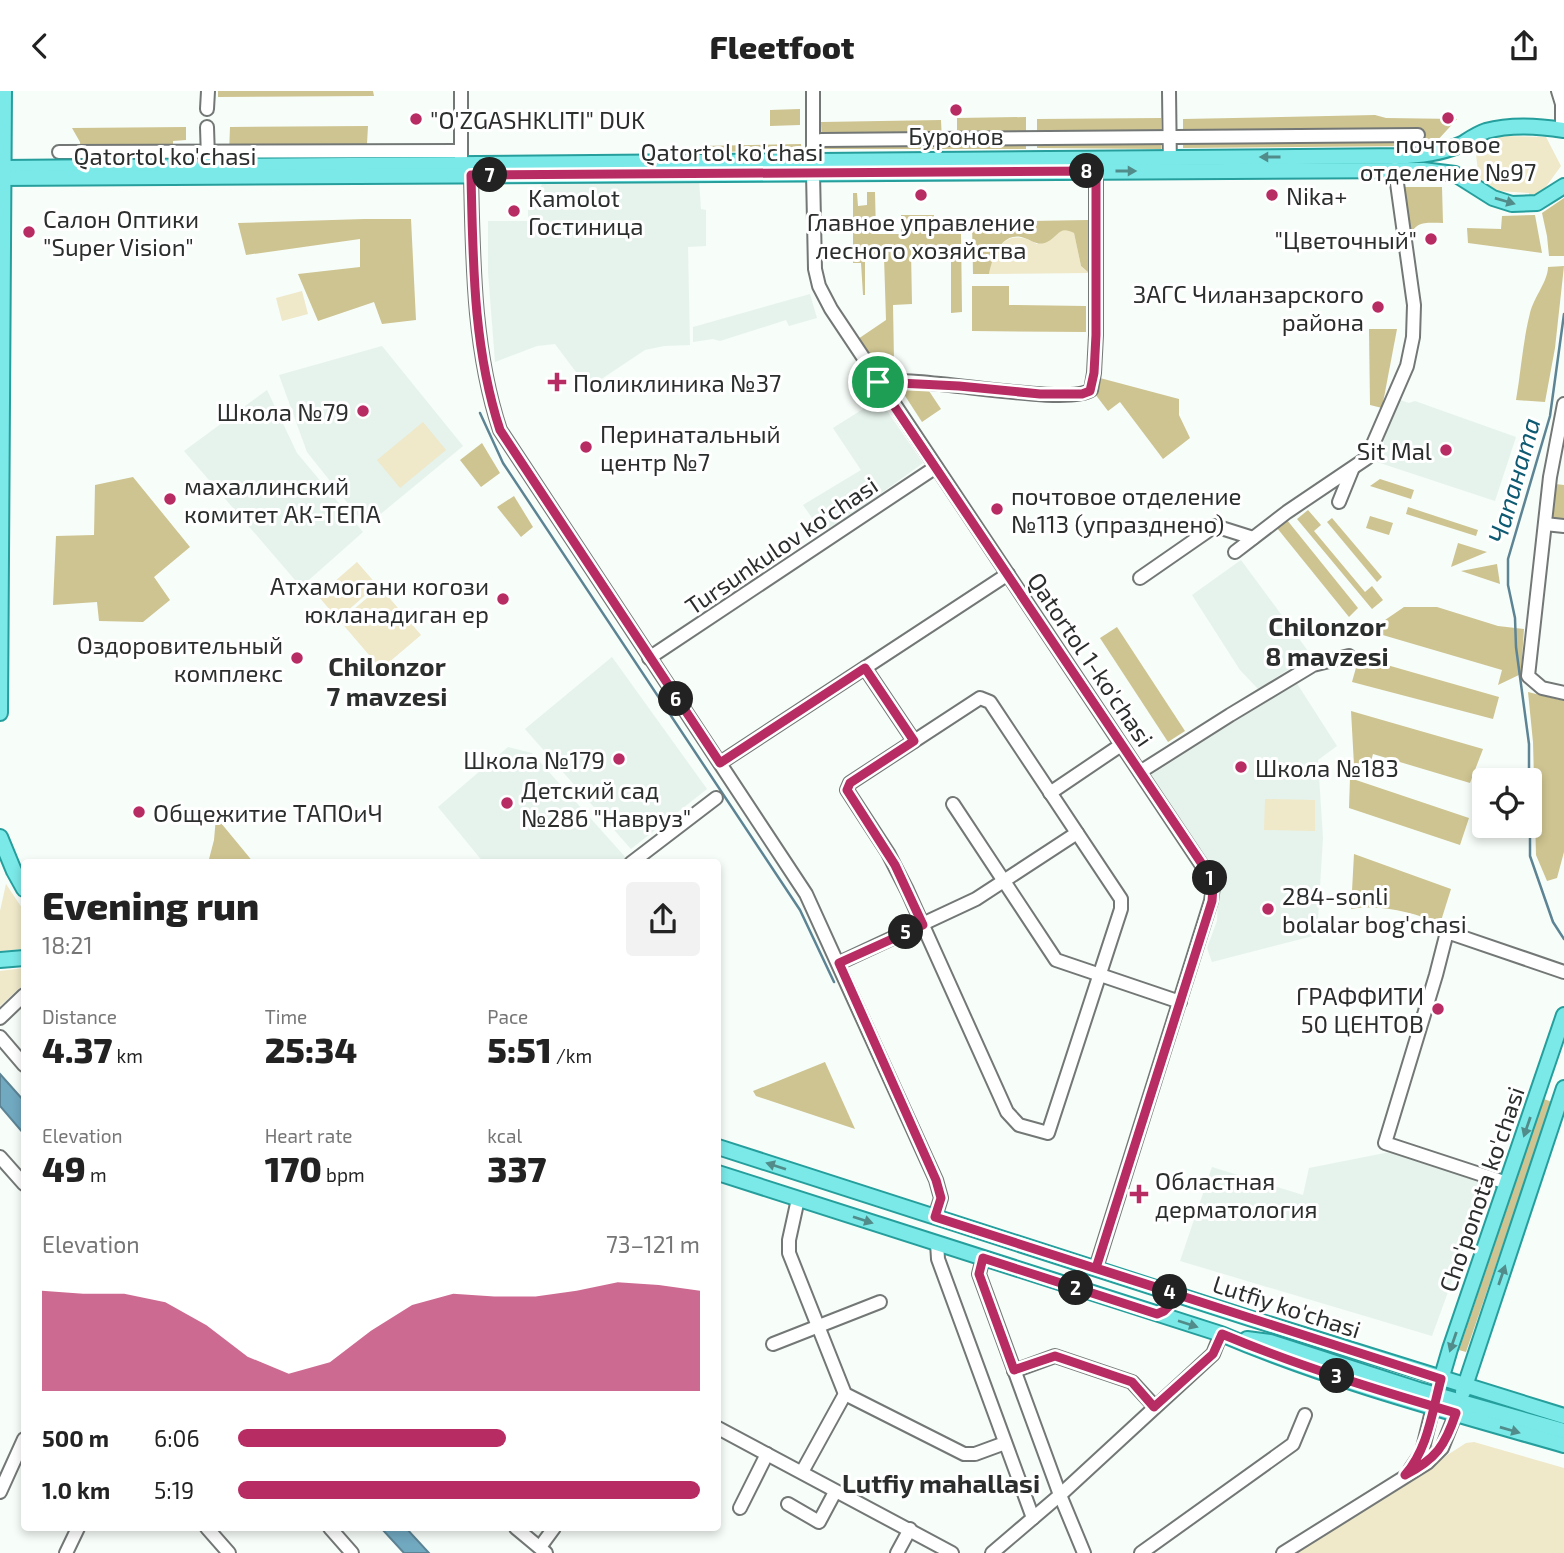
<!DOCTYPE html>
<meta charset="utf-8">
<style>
:root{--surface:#fff;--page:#f2f2f2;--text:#222;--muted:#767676;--accent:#b82c64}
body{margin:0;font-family:"Exo 2",sans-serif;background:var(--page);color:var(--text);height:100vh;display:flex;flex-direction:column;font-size:26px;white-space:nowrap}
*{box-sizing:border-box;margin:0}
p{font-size:23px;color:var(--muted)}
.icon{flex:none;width:38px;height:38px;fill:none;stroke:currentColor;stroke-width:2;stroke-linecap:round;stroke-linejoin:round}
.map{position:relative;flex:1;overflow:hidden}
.panel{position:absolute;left:21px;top:768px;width:700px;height:672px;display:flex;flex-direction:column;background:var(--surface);border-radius:7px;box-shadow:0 4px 10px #0003}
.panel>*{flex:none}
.buttons{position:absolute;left:1472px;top:677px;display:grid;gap:14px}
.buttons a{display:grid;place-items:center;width:70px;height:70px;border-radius:7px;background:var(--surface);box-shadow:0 4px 10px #0003;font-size:35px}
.pin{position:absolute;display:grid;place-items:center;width:60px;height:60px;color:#fff;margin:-30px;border:4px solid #fff;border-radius:50%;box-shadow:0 2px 7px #0007}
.km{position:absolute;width:35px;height:35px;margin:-18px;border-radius:50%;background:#222;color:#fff;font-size:19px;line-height:35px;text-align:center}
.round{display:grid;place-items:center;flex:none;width:74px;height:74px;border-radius:7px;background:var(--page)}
.headline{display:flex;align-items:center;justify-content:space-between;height:119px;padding:0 21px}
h1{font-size:38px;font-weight:800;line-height:52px}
.figures{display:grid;grid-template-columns:repeat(3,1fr);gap:10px;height:119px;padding:7px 21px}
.figures div{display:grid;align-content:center}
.figures b{font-size:35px;font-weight:800}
.figures small{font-size:19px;font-weight:400}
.figures p{font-size:19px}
.chart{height:196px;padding:14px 21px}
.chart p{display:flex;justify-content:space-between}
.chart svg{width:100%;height:126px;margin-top:7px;fill:var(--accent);opacity:.7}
ul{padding:0 21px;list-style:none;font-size:23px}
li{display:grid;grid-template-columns:112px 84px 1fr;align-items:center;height:52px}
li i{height:18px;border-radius:9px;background:var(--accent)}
header{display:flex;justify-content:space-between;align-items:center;height:91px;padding:0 21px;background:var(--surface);font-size:32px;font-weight:800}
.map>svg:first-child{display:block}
</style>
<header><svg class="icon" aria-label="back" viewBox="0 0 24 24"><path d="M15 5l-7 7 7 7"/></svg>Fleetfoot<svg class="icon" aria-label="share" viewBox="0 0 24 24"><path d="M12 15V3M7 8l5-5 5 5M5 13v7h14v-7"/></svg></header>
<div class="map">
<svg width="1564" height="1462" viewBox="0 0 1564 1462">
<rect width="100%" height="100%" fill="#f7fdf9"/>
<g fill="#e6f3ec">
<path d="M544,89h155l2,29 5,1v36l-18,1 2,98 -26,1 -19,4 -57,38 -33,-44 -18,2 -42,16 -7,-90v-51h40v-31h11z"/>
<path d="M810,203l7,24 -28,8 -3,-6 -66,21 -7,-2 -20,3v-15z"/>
<path d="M382,255l81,100 -97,80 -59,-74 -28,-77z"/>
<path d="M267,299l30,63 66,79 -62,55 -117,-136z"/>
<path d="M879,308l44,64 -79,57 -22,12 -19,-27 58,-35 -28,-42z"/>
<path d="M1397,308l12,4 6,-2 101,36 -21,64 -118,-39z"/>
<path d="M1241,469l70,95 -53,34 -18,-19 -48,-75z"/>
<path d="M612,566l95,132 -76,60 -106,-120z"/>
<path d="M1296,591l41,64 -19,14 5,78 -6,97 -105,27 -5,-14 10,-27 1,-25 -6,-27 -61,-94z"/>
<path d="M508,656l24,6 95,106 -4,4h-139l-46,-56z"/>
<path d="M1395,1060l93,31 -56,154 -252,-75 32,-94 91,28 6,-27z"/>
</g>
<g fill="#efe8c9">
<path d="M1500,41l2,4 44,1 15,29 -16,22 -5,3v3l-11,1v-2l-31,-2 -2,2 -23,-13 -1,-8 6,-1 -3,-25 -7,2v-2z"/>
<path d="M1068,138l6,4 7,33 8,7 -100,1c5,-28 19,-47 48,-30l16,-7 7,-7z"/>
<path d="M302,200l6,23 -26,7 -6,-23z"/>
<path d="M423,331l23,28 -46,38 -23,-28z"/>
<path d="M357,471l20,23 -39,34 -20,-23z"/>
<path d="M380,496l41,48 -40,34 -41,-48z"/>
<path d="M1265,708l50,1v31l-51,-1z"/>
<path d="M6,793l18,27v38l-24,2v-40z"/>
<path d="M24,877v16l-24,22v-35z"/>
<path d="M1474,1351l90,26v85h-269l171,-110z"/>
</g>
<g fill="#cec491">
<path d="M218,0h155l1,5 -156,1z"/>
<path d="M800,18v16l-30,1v-16z"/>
<path d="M1375,24l11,3 71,1 -21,23 -25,4 -228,2v-29z"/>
<path d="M1026,26v32h-204l-1,-27 120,-2 1,22 15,-1v-23z"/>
<path d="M1161,27v31l-124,-1v-29z"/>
<path d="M368,35l-1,18 -6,1v7l21,1v7l-165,2 1,-8 11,-1 1,-26z"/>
<path d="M186,36v13l-13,1v13l15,1v5l-110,-1v-4l3,-1 -1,-12 -8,-14z"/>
<path d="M801,53l1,7 -102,1v-6z"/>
<path d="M1402,96h40l1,36c-15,0 -29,-3 -33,15z"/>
<path d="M867,101h8l1,42h25v-19h33l-1,19 28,-1 1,79 -11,1v-63l-40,1 1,53 -19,1 1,56 -17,3 -19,-25 28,-19 -2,-63h-19v38h-2l-2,-32h-8v-70h4l1,13 9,-1z"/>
<path d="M1564,107v58h-15l-2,-20 -5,-23z"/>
<path d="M1535,124l7,38 -74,-10 -1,-15 34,1 1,-13z"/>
<path d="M364,128h47l5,101 -34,4 -8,-22 -56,19 -20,-47 62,-7v-28l-114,16 -8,-32z"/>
<path d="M1088,129l1,53 -8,-7 -7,-33c-15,-8 -15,3 -27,9 -10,5 -16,-3 -26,-5 -20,-4 -29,21 -32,37h-16l-1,-52z"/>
<path d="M1564,175l-9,82 -10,54 -29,-2c5,-29 7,-60 14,-87 4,-16 18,-32 18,-46z"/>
<path d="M972,195h37v19l77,1v26l-114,-1z"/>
<path d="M1369,238h28l-15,79 -12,-3z"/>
<path d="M1100,287l79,21v16l11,23 -27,21 -43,-57 -12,9 -13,-17z"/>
<path d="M898,294l29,3 14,21 -19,13z"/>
<path d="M482,352l18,30 -19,14 -21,-27z"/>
<path d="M133,386l57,70 -36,30 16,23 -27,22 -44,-1 -2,-19 -44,3 3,-69 38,-1 1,-50z"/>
<path d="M1380,388l34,11 -3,9 -41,-13z"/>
<path d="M1555,393l9,1v37l-11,-1z"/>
<path d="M514,405l19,31 -12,10 -24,-30z"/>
<path d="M1408,416l70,23 -2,6 -70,-22z"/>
<path d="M1308,419l13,15 -7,6 51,61 7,-6 11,14 -11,9 -75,-90z"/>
<path d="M1370,425l23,7 -4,12 -23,-7z"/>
<path d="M1332,427l50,59 -5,5 -50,-60z"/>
<path d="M1287,429l71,88 -9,9 -72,-89z"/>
<path d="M1458,452l29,9 -36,15z"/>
<path d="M1497,473l3,20 -39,-13z"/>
<path d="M1404,516h33l61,19 26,3 -3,45 -23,11 4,-15 -133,-39z"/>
<path d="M1117,536l68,104 -17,11 -68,-104z"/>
<path d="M1359,566l140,40 -6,22 -141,-37z"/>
<path d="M1528,601l36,9v151l-7,26 -10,3 -11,-26 -3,-113z"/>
<path d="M1351,620l132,38 -13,34 -97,-29 -4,14 -15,-3z"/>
<path d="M1350,687l119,40 -9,27 -111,-37z"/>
<path d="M216,726l38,46h-46l6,-23z"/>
<path d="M1354,763l97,35 -11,35c-26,-12 -60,-20 -89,-15z"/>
<path d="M825,971l30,67 -99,-33 -3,-5z"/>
<path d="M1544,1008l8,3 -86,250 -7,-2z"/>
</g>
<g fill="#71a9c1" stroke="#5c8494" stroke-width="2">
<path d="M0,983l24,27v33l-24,-28z"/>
<path d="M381,1437h25l23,25h-25z"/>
</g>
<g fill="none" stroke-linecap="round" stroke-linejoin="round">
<g stroke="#5c8494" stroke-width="2.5">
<path d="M480,322l23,50 297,447 34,72"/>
<path d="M1529,690v-37l-13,-97 -1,-29 -7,-33v-26l42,-143 14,-102"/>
<path d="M1530,703v62l23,66 11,17"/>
</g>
<defs>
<g id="minor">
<path d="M461,0v66"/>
<path d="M1169,0l1,77"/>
<path d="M1558,0l4,13v26"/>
<path d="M207,18l1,-18"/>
<path d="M207,36l1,31"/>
<path d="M821,49l597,-5"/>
<path d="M59,61l402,-1"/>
<path d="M813,70v-70"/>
<path d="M813,82l2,96 4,17 12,23 376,564 6,14 -2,14 -115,367"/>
<path d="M471,84c2,86 2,173 29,255l306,464 130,286 5,18 -6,19"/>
<path d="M878,291c42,-7 188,25 213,8l3,-17 2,-38v-170"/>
<path d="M1564,313l-14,73 -22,199 14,12 22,5"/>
<path d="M1339,411l13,-32"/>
<path d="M1545,433l19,2"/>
<path d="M1235,461l52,-40 80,-54 40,-92 6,-29 1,-32 -19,-136"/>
<path d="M1140,487l75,-52 38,12"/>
<path d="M649,567l287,-191"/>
<path d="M865,577l49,73"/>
<path d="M980,607l10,4 131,197v10l-73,224 -29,-8 -12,-13 -100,-222 -19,-37 -41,-63 3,-7z"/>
<path d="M720,672l288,-189"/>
<path d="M1140,681l90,-57 83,-50 36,-9"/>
<path d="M1050,702l71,-48"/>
<path d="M953,713l103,156 124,42"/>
<path d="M631,772l85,-65"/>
<path d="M839,872l137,-64 101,-66"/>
<path d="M0,927l24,-23"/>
<path d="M0,946l24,28"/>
<path d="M0,1066l24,27"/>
<path d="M1507,1092l-122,-40 51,-168 11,-43 117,40"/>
<path d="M798,1108l-9,41v13l56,141 119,60h11l30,-11"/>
<path d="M937,1152l1,16 95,259"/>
<path d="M983,1167l-4,16 81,221 24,58"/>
<path d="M773,1253l107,-42"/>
<path d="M1014,1280l41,-15 77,26 23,25"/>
<path d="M718,1337l234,125"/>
<path d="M1410,1379l12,-18 11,-45"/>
<path d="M802,1381l43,-78"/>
<path d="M0,1401l24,-53"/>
<path d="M788,1413l31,18 16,-30"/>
<path d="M740,1417l27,-54"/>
<path d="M207,1437l22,25"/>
<path d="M330,1437l22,25"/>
<path d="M516,1437l30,25"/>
<path d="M540,1456l14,-19"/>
<path d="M66,1462l12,-25"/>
<path d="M897,1462l13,-24"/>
<path d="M992,1462l68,-58 153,-141 8,-20"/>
<path d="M1141,1462l152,-109 12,-29"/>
<path d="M1283,1462l144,-90 15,-15 14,-35"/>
</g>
<g id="major">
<path d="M0,77l1407,-12c18,-1 38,-4 55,-12 8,-5 15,-10 24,-13 25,-7 53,-5 78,-1"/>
<path d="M0,87l1423,-8 32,4 38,24 19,6 25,-1 27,-17"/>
<path d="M0,622l4,-622"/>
<path d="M0,746l14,34 10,18"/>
<path d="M0,869l24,-2"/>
<path d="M718,1056l531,171 315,98"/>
<path d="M718,1082l503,161c111,47 228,78 343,111"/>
<path d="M1247,1248l23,3 149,48 145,41"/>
<path d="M1463,1301l101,-304"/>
<path d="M1433,1316l17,-58 114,-334"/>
</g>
</defs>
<use href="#minor" stroke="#737876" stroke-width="16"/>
<use href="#major" stroke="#259e9c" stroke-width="18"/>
<use href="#minor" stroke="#fff" stroke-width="12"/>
<use href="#major" stroke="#7ae9e8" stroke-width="14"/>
</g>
<defs><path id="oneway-solid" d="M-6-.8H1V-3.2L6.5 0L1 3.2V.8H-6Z" transform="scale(1.75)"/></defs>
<g fill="#528c8a">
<use href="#oneway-solid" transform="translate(1270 66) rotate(180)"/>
<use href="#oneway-solid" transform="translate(1126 80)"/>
<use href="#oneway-solid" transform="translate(1505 110) rotate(16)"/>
<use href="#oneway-solid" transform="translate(1527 1036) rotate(109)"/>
<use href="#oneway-solid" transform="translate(776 1075) rotate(-162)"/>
<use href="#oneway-solid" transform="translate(863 1129) rotate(18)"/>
<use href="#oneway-solid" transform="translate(1502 1184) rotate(-71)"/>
<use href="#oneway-solid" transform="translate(1188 1233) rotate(18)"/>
<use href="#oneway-solid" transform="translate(1453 1251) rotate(109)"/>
<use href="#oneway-solid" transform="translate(1510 1339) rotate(16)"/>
</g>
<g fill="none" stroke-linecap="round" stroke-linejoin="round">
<defs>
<path id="route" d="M878,291l330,491 5,14 -1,14 -116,367 69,22 4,16 -5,5 -7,3 -174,-56 -4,16 35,96 41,-14 77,26 22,25 59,-53 9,-20c76,32 155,56 234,79 -11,33 -20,46 -51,62 23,-26 27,-63 36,-96 -169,-54 -337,-108 -506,-162l6,-19 -5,-18 -97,-217 84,-38 -28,-60 -48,-75 3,-7 64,-42 -49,-73 -145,95 -220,-333c-27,-82 -27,-169 -29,-255l625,-4v164l-2,38 -4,18 -8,3h-42l-81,-8 -81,-4"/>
</defs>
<use href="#route" stroke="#fff" stroke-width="14"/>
<use href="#route" stroke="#b82c64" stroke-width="9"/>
</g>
<g fill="#b82c64" stroke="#fff" stroke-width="2.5">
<circle cx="956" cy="19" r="7"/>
<circle cx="1448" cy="27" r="7"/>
<circle cx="416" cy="28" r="7"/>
<circle cx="921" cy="104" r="7"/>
<circle cx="1272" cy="104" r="7"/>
<circle cx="514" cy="120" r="7"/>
<circle cx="29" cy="141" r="7"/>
<circle cx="1431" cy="148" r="7"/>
<circle cx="1378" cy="216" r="7"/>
<path d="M553.5 280.5h7v7h7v7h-7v7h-7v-7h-7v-7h7z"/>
<circle cx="363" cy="320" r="7"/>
<circle cx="586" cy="356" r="7"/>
<circle cx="1446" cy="359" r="7"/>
<circle cx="170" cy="408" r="7"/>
<circle cx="997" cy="418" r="7"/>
<circle cx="503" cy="508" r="7"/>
<circle cx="297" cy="567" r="7"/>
<circle cx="619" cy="668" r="7"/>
<circle cx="1241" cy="676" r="7"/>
<circle cx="507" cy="712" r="7"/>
<circle cx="139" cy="721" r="7"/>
<circle cx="1268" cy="818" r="7"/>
<circle cx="1438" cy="918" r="7"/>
<path d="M1135.5 1092.5h7v7h7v7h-7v7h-7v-7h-7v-7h7z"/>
</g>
<g text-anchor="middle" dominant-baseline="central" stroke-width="6" stroke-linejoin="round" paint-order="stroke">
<g font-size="24" fill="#2b2e2c" stroke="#fff" text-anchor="start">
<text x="430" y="28">"O'ZGASHKLITI" DUK</text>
<text x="956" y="44" text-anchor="middle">Буронов</text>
<text x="1448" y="52" text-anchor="middle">почтовое<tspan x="1448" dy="28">отделение №97</tspan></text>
<text x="1286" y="104">Nika+</text>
<text x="528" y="106">Kamolot<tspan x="528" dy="28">Гостиница</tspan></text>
<text x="43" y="127">Салон Оптики<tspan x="43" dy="28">"Super Vision"</tspan></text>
<text x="921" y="130" text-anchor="middle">Главное управление<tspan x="921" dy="28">лесного хозяйства</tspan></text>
<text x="1417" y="148" text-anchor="end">"Цветочный"</text>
<text x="1364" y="202" text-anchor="end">ЗАГС Чиланзарского<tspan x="1364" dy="28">района</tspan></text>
<text x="573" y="291">Поликлиника №37</text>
<text x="349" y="320" text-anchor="end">Школа №79</text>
<text x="600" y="342">Перинатальный<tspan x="600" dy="28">центр №7</tspan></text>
<text x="1432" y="359" text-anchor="end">Sit Mal</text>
<text x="184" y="394">махаллинский<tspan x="184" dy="28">комитет АК-ТЕПА</tspan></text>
<text x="1011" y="404">почтовое отделение<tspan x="1011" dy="28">№113 (упразднено)</tspan></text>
<text x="489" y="494" text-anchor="end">Атхамогани когози<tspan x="489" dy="28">юкланадиган ер</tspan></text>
<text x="283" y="553" text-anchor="end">Оздоровительный<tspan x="283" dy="28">комплекс</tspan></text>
<text x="605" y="668" text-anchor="end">Школа №179</text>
<text x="1255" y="676">Школа №183</text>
<text x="521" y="698">Детский сад<tspan x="521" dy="28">№286 "Навруз"</tspan></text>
<text x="153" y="721">Общежитие ТАПОиЧ</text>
<text x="1282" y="804">284-sonli<tspan x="1282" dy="28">bolalar bog'chasi</tspan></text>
<text x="1424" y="904" text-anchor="end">ГРАФФИТИ<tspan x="1424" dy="28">50 ЦЕНТОВ</tspan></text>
<text x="1155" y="1089">Областная<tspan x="1155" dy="28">дерматология</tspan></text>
</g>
<g font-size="24" fill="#2b2e2c" stroke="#fff">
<text x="732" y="60">Qatortol ko'chasi</text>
<text x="165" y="64">Qatortol ko'chasi</text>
<text transform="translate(781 454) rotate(-34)">Tursunkulov ko'chasi</text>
<text transform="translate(1091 568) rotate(56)">Qatortol 1-ko'chasi</text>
<text transform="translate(1481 1098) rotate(-71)">Cho'ponota ko'chasi</text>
<text transform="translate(1287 1215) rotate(18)">Lutfiy ko'chasi</text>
</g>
<g font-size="26" font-style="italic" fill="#0e5a72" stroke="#fff">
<text transform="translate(1513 389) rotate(-74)">Чапаната</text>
</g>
<g font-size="26" font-weight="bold" fill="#2b2e2c" stroke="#fff">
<text x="1327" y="534">Chilonzor<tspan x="1327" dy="30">8 mavzesi</tspan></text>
<text x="387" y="574">Chilonzor<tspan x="387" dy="30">7 mavzesi</tspan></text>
<text x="941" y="1391">Lutfiy mahallasi</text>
</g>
</g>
</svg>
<div class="buttons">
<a><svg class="icon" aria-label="locate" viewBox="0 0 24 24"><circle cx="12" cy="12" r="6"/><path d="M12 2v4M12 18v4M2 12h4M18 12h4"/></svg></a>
</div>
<div class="pin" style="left:878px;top:291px;background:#1e9e55"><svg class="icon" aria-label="arrive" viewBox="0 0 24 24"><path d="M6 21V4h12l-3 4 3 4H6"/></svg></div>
<b class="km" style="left:1210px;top:787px">1</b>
<b class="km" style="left:1076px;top:1197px">2</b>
<b class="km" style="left:1337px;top:1285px">3</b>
<b class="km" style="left:1170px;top:1201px">4</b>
<b class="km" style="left:906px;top:841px">5</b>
<b class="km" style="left:676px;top:608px">6</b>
<b class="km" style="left:490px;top:84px">7</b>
<b class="km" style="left:1087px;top:80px">8</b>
<section class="panel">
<div class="headline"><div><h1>Evening run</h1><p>18:21</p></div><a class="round"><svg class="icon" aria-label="share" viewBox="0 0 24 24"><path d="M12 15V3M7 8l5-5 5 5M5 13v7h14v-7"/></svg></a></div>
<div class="figures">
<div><p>Distance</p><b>4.37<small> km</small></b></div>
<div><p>Time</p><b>25:34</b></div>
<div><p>Pace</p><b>5:51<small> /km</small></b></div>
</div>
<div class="figures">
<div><p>Elevation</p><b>49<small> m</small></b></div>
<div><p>Heart rate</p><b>170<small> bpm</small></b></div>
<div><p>kcal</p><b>337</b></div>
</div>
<div class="chart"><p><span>Elevation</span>73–121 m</p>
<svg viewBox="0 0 160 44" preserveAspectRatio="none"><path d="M0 44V9L10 10L20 10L30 13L40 21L50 32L60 38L70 34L80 23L90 14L100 10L110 11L120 11L130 9L140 6L150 7L160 9V44z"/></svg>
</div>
<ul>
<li><b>500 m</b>6:06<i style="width:58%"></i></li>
<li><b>1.0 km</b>5:19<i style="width:100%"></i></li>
</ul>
</section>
</div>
